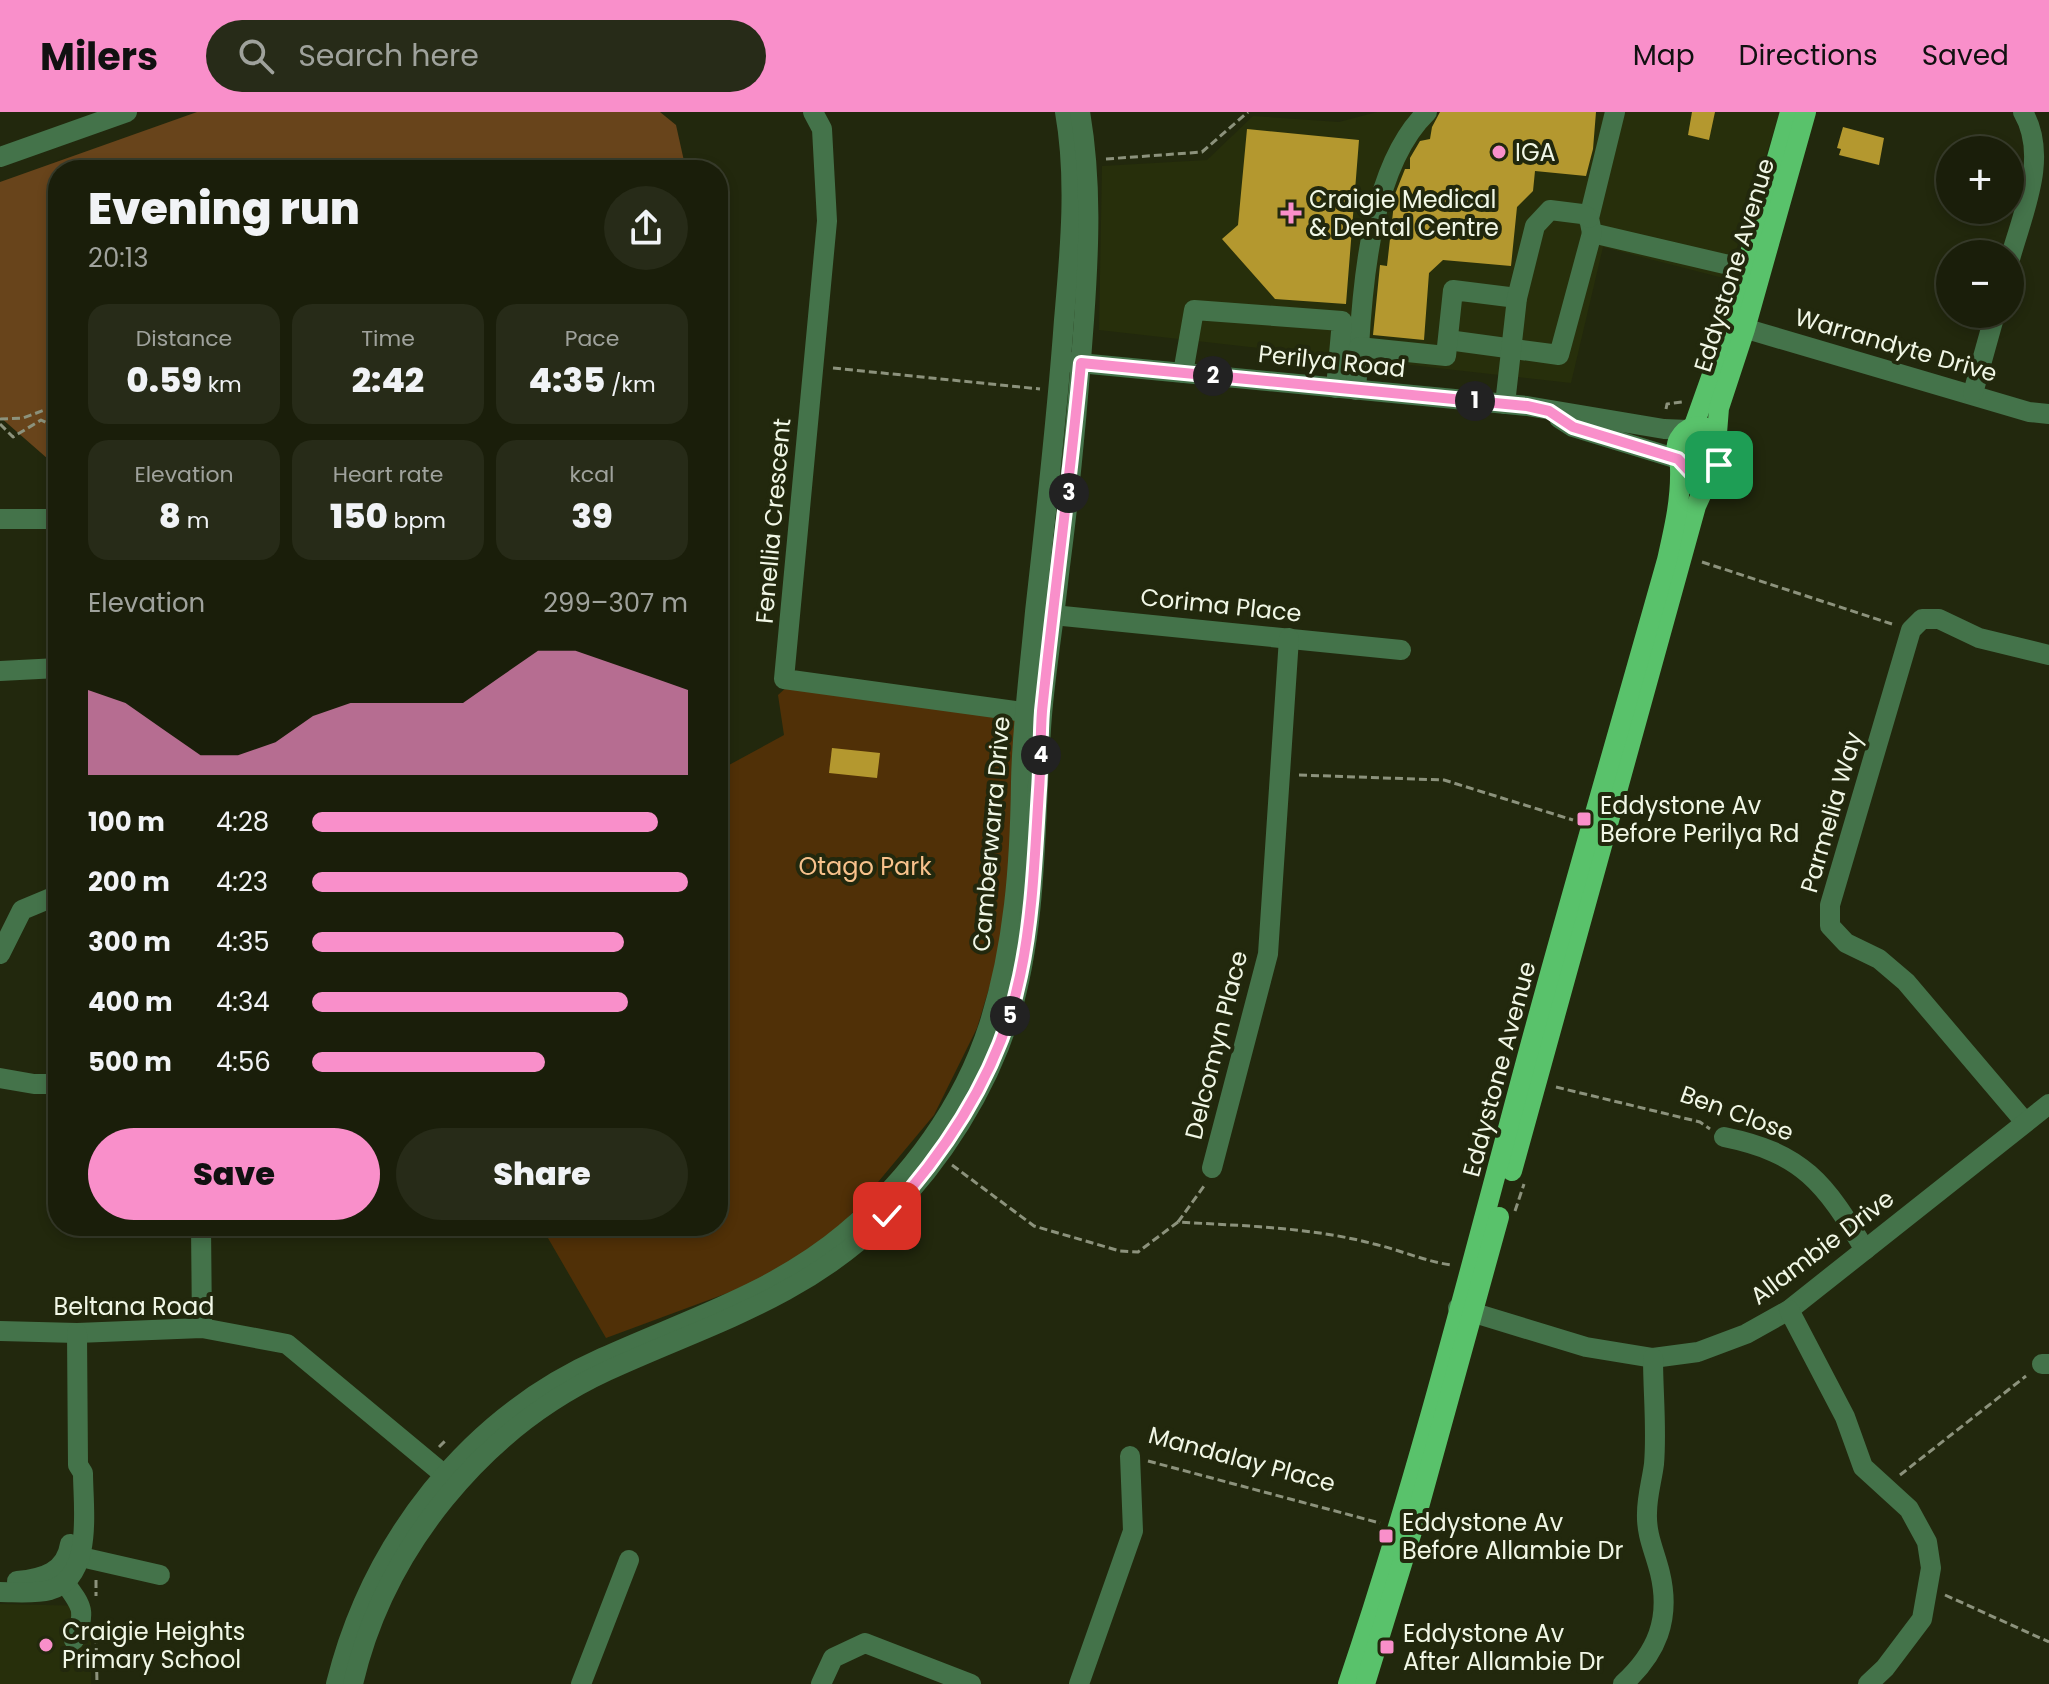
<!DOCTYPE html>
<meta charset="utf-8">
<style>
:root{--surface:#1a1e0a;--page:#272b18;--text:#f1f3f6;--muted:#9fa29c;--line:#383c2b;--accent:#f98fca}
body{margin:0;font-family:Poppins,sans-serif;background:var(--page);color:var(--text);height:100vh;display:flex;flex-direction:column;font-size:30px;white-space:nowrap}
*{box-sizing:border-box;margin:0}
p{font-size:26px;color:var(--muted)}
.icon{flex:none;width:44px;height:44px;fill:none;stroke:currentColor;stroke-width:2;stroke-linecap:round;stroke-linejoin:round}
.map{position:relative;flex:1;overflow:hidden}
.drawer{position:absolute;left:48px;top:48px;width:680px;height:1076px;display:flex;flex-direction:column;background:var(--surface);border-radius:32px;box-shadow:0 4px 12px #0003,0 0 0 2px var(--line)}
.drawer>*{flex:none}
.controls{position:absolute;left:1936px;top:24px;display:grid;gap:16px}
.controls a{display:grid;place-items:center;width:88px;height:88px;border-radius:50%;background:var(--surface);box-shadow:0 4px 12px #0003,0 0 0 2px var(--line);font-size:40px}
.pin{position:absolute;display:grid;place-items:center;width:68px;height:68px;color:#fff;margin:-34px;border-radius:16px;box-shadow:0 4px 12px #0006}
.km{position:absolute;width:40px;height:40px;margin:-20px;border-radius:50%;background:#222;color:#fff;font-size:22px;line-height:40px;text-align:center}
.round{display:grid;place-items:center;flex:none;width:84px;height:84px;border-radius:42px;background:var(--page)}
.summary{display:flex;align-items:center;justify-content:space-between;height:136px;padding:0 40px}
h1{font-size:44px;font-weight:800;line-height:60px}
.metrics{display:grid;grid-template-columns:repeat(3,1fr);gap:12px;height:136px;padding:8px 40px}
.metrics div{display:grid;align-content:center;border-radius:20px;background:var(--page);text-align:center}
.metrics b{font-size:34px;font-weight:800}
.metrics small{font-size:22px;font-weight:400}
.metrics p{font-size:22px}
.chart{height:224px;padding:16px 40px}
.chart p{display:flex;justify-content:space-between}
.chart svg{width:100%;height:144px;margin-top:8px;fill:var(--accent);opacity:.7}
.cta{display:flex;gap:16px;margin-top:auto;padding:16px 40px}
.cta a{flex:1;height:92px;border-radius:48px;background:var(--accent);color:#111;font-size:32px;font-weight:800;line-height:92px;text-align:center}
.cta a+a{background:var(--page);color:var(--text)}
ul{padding:0 40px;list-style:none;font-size:26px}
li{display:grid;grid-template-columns:128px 96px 1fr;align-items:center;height:60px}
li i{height:20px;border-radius:10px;background:var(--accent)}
header{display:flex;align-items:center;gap:48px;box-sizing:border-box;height:112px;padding:0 40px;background:var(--accent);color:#111}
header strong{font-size:38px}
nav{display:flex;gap:44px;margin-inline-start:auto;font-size:28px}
.search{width:560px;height:72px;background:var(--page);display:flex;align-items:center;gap:20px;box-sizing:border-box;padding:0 28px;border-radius:44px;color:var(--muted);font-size:30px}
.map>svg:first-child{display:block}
</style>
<header>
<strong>Milers</strong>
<div class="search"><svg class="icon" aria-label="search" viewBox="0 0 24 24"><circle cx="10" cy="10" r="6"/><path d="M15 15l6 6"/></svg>Search here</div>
<nav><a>Map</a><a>Directions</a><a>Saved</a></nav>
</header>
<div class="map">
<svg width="2049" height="1572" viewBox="0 0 2049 1572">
<rect width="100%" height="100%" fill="#22280d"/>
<g fill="#272f0b">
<path d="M1377,0h403l-53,167 -124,-32 -32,136 -472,-53 3,-164 105,-6 46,-44 86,6z"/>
<path d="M0,1492l91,2v78h-91z"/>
</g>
<path fill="#503007" d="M788,574l237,33 -24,230 -24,79 -43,87 -101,121 -65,42 -162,60 -65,-112h177v-455l66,-36 -6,-40z"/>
<path fill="#68441b" d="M197,0h463l16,13 10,45h-628v266l-10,23 -48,-42v-235z"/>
<g fill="#b4982f">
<path d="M1440,0h156l-3,37 -7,27 -51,-5 -2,20 -16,16 -6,59 -68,-6 -14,13 -5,67 -51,-5 7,-70 7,1 8,-72 10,-25h5v-11l10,-17 10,-2 2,-12z"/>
<path d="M1692,0h23l-6,28 -21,-5z"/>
<path d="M1843,15l41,11 -5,27 -40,-10 2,-6 -4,-1z"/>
<path d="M1247,17l112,11 -13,164 -71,-5 -53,-60 16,-14z"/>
<path d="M832,636l48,5 -3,25 -48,-5z"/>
</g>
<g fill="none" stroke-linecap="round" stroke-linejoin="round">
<g stroke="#8c927c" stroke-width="3" stroke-dasharray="8 4" stroke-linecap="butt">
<path d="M1106,47l96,-7 46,-40"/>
<path d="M833,256l207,21"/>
<path d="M1666,297l1,-5 15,-2"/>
<path d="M0,307l23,-1 35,-13"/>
<path d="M0,312l13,13 28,-17 17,8"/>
<path d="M1702,450l190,62"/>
<path d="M1299,663l145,5 129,40"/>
<path d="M1556,975l144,35 10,7"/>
<path d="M952,1053l82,61 86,25 18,1 40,-30c65,4 133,5 196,22 26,6 50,17 77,21"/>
<path d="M1515,1099l9,-27"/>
<path d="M1178,1110l26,-36"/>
<path d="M439,1335l8,-8"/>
<path d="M1148,1349l232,62"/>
<path d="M1900,1363l126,-99"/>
<path d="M96,1468v16"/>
<path d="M1945,1483l104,47"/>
<path d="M96,1524l1,48"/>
</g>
<g stroke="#44734a" stroke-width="20">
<path d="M813,0l9,17 5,92 -43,458 254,35"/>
<path d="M1615,0l-26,106 3,15 154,36"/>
<path d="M0,45l127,-45"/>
<path d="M2010,147c13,-47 39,-102 13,-147"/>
<path d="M1730,212l299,88 20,2"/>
<path d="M1448,228l111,15 33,-122"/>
<path d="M1359,235c4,-71 14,-183 68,-235"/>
<path d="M1069,250l458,44 137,23 24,1"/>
<path d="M1183,261l11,-63 148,11 -6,67"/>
<path d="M1356,278l3,-43 87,9 7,-66 64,8"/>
<path d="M1973,281l22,-79"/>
<path d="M1505,292l12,-106 18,-72 15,-16 32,4 7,4"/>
<path d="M1559,306l14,9 105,32"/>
<path d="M0,407h58"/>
<path d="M1043,502l358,36"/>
<path d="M58,550v105"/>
<path d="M0,559l58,-3"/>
<path d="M0,842l22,-44 36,-15"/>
<path d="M0,966l34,6h24"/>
<path d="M2025,1010l-119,-140 -27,-23 -33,-16 -16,-17v-21l81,-275 11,-11h17l40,19 70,17"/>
<path d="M1724,1025c79,16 101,46 141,113"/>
<path d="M1212,1056l56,-214 21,-316"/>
<path d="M201,1114l1,102"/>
<path d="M1458,1196l128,39 67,11 45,-6 48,-18 43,-24 260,-206"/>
<path d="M1789,1198l56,107 18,50 46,42 18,33 4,26 -9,51 -37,49 -17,16"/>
<path d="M0,1219l77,2 125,-5 85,16 166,138"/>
<path d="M2042,1252h7"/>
<path d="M68,1442l92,21"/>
<path d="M17,1469c26,-2 49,-9 53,-37"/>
<path d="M65,1471c17,23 22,29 9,57"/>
<path d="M0,1480c16,0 34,2 50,-2 44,-13 33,-82 33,-117l-5,-8 -1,-132"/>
<path d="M336,1572c35,-141 131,-266 266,-326 83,-38 172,-65 243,-125 65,-55 118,-127 144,-208 25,-78 31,-161 32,-243 1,-56 9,-114 14,-170 11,-97 22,-194 29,-292 6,-68 13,-141 1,-208"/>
<path d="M353,1572c31,-134 129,-255 254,-313 102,-47 196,-72 280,-155 54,-54 100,-126 123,-200 29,-96 24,-201 32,-301 4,-47 12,-94 17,-141 11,-84 19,-169 25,-254 5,-70 8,-139 -4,-208"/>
<path d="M581,1572l48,-124"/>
<path d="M821,1572l12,-26 32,-15 106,41"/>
<path d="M1079,1572l54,-153 -3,-75"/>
<path d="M1623,1572c34,-31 48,-65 37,-111 -5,-21 -14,-38 -13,-60 0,-17 5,-33 7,-49 3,-35 -1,-71 -1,-106"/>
</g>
<g stroke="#59c26b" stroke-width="20">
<path d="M1693,316l37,-104 60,-212"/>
<path d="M1717,321l2,-25 26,-79 61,-217"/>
<path d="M1512,1059l184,-665 16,-35"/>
<path d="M1348,1572c69,-204 122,-415 178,-623 45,-167 94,-334 141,-501 7,-31 14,-60 13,-92 0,-11 -7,-18 -1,-29 15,-26 46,-8 45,17l-8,12 -18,6 -17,-10"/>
<path d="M1365,1572l49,-159 85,-308"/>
</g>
</g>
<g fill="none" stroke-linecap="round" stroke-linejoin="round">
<defs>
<path id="route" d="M887,1104c63,-69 114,-148 133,-240 13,-60 15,-125 19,-186 2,-26 1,-53 3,-79 12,-116 28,-232 39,-348l446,43 22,5 24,16 105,32 13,14 14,1 14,-9"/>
</defs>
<use href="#route" stroke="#fff" stroke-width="16"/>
<use href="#route" stroke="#f98fca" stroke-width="10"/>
</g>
<g fill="#f98fca" stroke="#22280d" stroke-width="3">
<circle cx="1499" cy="40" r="8"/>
<path d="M1287 89h8v8h8v8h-8v8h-8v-8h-8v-8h8z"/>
<rect x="1576" y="699" width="16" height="16" rx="4"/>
<rect x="1378" y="1416" width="16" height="16" rx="4"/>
<circle cx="46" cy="1533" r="8"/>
<rect x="1379" y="1527" width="16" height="16" rx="4"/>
</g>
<g text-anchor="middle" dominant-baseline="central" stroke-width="8" stroke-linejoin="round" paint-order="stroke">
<g font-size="24" fill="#f1f7e6" stroke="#22280d" text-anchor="start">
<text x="1515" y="40">IGA</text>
<text x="1309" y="87">Craigie Medical<tspan x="1309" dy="28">&amp; Dental Centre</tspan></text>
<text x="1600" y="693">Eddystone Av<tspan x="1600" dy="28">Before Perilya Rd</tspan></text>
<text x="1402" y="1410">Eddystone Av<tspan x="1402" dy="28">Before Allambie Dr</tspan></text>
<text x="62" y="1519">Craigie Heights<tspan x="62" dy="28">Primary School</tspan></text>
<text x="1403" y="1521">Eddystone Av<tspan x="1403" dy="28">After Allambie Dr</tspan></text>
</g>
<g font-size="24" fill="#f1f7e6" stroke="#22280d">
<text transform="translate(1734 153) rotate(-73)">Eddystone Avenue</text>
<text transform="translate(1896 233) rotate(16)">Warrandyte Drive</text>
<text transform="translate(1332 249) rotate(6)">Perilya Road</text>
<text transform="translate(773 409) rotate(-85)">Fenellia Crescent</text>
<text transform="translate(1221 493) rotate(6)">Corima Place</text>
<text transform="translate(1831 700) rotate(-74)">Parmelia Way</text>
<text transform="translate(991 722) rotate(-85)">Camberwarra Drive</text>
<text transform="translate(1216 933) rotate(-76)">Delcomyn Place</text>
<text transform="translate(1499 957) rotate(-75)">Eddystone Avenue</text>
<text transform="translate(1737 1001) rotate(20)">Ben Close</text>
<text transform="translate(1822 1135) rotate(-37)">Allambie Drive</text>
<text x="134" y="1194">Beltana Road</text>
<text transform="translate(1242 1347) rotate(15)">Mandalay Place</text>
</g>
<g font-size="24" fill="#f7c28c" stroke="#22280d">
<text x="865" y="754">Otago Park</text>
</g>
</g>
</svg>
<div class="controls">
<a>+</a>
<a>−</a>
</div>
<div class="pin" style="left:1719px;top:353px;background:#1e9e55"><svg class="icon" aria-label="arrive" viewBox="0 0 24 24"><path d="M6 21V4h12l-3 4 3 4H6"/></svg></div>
<div class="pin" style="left:887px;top:1104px;background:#d93025"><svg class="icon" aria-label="check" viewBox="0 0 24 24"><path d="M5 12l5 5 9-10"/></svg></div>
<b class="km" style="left:1475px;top:289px">1</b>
<b class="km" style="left:1213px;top:264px">2</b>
<b class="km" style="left:1069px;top:381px">3</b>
<b class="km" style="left:1041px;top:643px">4</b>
<b class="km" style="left:1010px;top:904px">5</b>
<section class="drawer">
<div class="summary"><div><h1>Evening run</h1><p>20:13</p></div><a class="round"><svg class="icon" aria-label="share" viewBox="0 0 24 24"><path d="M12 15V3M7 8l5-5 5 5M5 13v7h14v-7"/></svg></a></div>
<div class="metrics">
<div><p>Distance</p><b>0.59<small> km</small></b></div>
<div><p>Time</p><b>2:42</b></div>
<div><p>Pace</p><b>4:35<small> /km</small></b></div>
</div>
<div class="metrics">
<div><p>Elevation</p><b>8<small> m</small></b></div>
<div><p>Heart rate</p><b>150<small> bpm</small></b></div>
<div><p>kcal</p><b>39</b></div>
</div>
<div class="chart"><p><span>Elevation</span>299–307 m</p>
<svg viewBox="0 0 160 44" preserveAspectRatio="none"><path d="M0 44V18L10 22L20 30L30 38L40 38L50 34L60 26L70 22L80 22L90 22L100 22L110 14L120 6L130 6L140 10L150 14L160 18V44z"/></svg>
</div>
<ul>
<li><b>100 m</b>4:28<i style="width:92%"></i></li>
<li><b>200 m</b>4:23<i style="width:100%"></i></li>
<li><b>300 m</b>4:35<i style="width:83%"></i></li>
<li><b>400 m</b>4:34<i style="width:84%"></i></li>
<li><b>500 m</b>4:56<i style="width:62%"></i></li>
</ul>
<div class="cta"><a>Save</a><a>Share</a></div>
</section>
</div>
